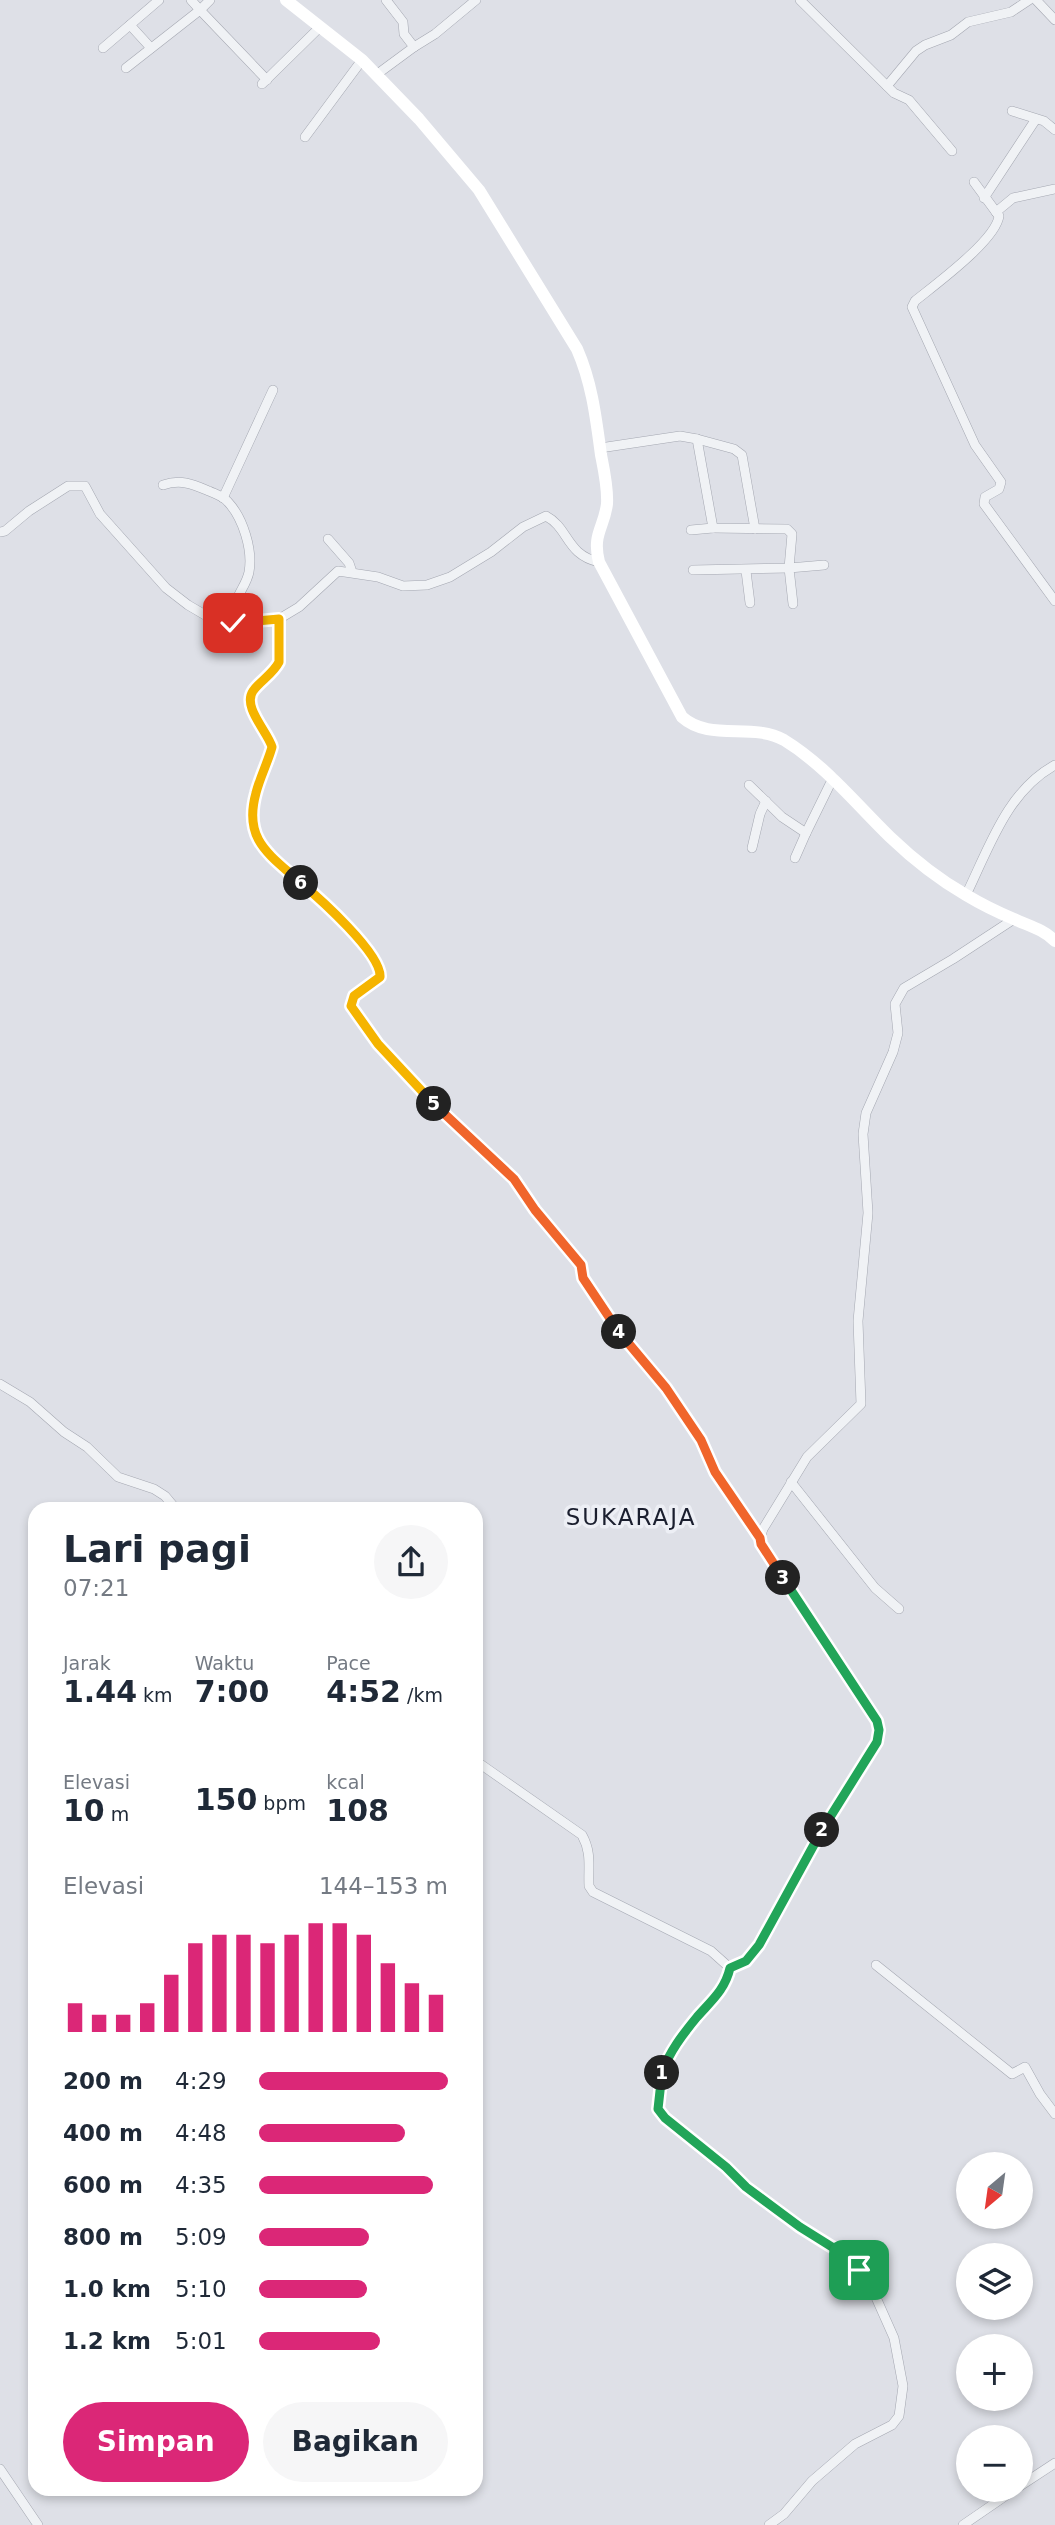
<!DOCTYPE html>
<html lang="id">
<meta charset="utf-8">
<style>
:root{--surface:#fff;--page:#f6f6f7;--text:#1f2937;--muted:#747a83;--accent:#db2777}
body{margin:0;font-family:"DejaVu Sans",sans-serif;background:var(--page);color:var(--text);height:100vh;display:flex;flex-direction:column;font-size:26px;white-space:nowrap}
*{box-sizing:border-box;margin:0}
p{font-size:23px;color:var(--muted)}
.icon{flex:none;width:38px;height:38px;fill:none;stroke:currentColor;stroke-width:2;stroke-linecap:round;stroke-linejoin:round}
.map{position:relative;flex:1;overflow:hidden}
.panel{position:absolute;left:28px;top:1502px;width:455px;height:994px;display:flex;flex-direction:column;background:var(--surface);border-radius:21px;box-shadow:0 4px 10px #0003}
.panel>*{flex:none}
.needle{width:46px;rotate:209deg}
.fabs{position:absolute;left:956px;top:2152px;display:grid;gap:14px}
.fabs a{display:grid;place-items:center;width:77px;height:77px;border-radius:50%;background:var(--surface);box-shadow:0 4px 10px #0003;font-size:35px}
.pin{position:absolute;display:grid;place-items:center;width:60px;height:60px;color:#fff;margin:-30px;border-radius:14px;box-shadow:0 4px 10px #0006}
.km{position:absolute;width:35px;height:35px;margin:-18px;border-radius:50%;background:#222;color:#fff;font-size:19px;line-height:35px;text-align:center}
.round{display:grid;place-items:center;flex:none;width:74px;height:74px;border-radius:37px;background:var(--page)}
.headline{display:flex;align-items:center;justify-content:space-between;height:119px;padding:0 35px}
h1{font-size:38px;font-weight:700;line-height:52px}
.figures{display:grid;grid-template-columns:repeat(3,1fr);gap:10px;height:119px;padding:7px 35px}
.figures div{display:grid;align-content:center}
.figures b{font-size:30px;font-weight:700}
.figures small{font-size:19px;font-weight:400}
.figures p{font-size:19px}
.chart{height:196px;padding:14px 35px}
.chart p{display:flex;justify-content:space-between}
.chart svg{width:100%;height:126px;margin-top:7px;stroke:var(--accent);stroke-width:6}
.action{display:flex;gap:14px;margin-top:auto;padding:14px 35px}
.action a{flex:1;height:80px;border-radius:42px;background:var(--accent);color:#fff;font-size:28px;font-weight:700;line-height:80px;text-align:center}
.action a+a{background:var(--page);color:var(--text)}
ul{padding:0 35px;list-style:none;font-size:23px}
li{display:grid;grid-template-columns:112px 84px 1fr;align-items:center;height:52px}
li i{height:18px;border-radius:9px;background:var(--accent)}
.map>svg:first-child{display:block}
</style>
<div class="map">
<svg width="1055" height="2525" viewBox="0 0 1055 2525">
<rect width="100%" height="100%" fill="#dee0e7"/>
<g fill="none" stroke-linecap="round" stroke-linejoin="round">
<defs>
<g id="minor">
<path d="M191,0l9,10 10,-10"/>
<path d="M800,0l94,93 15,7 43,51"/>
<path d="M1036,0l19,20"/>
<path d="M130,25l21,23"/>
<path d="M414,47l21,-13 41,-34"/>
<path d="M103,48l56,-48"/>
<path d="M126,68l74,-58 67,70"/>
<path d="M376,75l38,-28 -10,-13 -1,-12 -17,-22"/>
<path d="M262,84l57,-56"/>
<path d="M887,86l29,-35 9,-6 26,-10 17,-13 43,-10 18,-12"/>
<path d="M1012,111l32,10 11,9"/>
<path d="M305,137l57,-77"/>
<path d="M974,182l25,34c-3,24 -63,68 -84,85l-3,6 63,138 26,37 -2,7 -14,8 -1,7 71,97"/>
<path d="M984,198l52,-79"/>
<path d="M996,212l17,-14 42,-9"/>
<path d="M697,439l37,10 8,6 13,74"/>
<path d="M600,448l80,-12 17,3 16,89 74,1 5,5 -3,34 -96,2"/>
<path d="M163,485c18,-6 29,-1 46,6 6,3 14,5 19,11 15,16 25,48 21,70 -2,11 -10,20 -13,30 -3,6 -2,14 -3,21"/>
<path d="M223,498l50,-108"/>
<path d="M691,530l22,-2"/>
<path d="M0,532l5,-1 24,-20 39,-25h17l15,28 66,74 22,17 29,17 13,2 49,-5 20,-12 39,-36 40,6 25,9 24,-1 23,-8 41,-25 32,-25 23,-11c23,12 20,39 53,46"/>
<path d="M328,539l21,24 3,9"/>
<path d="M746,571l4,32"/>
<path d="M793,604l-4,-36 35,-3"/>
<path d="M279,619v43c-7,12 -19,19 -26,29 -11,16 15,41 20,56l-17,46 -5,28 7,21 91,85 29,40 2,10 -26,19 -3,10 3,7 24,31 61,65 75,70 21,31 46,55 2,13 37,55 46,55 35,52 14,32 45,66"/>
<path d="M749,785l33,32 24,16 27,-55"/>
<path d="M752,848l8,-34 6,-13"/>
<path d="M795,858l11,-25"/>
<path d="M966,895c23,-47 41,-104 89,-130"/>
<path d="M0,1384l30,18 34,30 23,15 31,30 36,12 11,7 10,12"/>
<path d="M791,1482l84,106 24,21"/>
<path d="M476,1761l106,74c10,18 6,32 7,51l4,6 118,59 19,17c-5,22 -18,32 -33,49 -25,30 -38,52 -39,92l7,9 61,49 20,20 54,40 48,30 26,36 20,45 9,48 -4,30 -7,9 -37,19 -43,37 -28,33 -15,11"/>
<path d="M876,1965l136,109 13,-7 15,27 15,20"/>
<path d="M730,1968l15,-7 14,-16 54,-100 66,-109 -2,-15 -108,-165 -9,-18 3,-9 44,-72 54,-53 -3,-83 10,-108 -5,-79 3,-21 27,-61 5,-19 -3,-29 9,-16 49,-29 61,-40"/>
<path d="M0,2469l38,56"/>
<path d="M1020,2486l35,-23"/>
<path d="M963,2525l51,-35"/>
</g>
</defs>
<use href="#minor" stroke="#a4a7b1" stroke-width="10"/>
<use href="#minor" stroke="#f0f2f5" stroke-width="9"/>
<path stroke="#fff" stroke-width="12" d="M286,0l76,60 57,59 60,71 98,159c15,34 19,69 24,106 3,15 7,33 6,49 -3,24 -15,30 -8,58l83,155c28,25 70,5 102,23 41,25 72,64 106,97 23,22 48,42 76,58 15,9 31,17 48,24 15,7 29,10 41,22"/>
</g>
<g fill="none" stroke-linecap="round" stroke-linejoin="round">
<defs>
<path id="split-1" d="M662,2073l-4,36 7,9 61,49 20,20 54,40 48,30 11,13"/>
<path id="split-2" d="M662,2073c7,-21 21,-39 35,-56 14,-16 28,-27 33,-49l16,-7 13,-16 63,-115"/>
<path id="split-3" d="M783,1578l94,143 2,9 -2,12 -55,88"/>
<path id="split-4" d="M619,1332l47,56 35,52 14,32 45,66 1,6 22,34"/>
<path id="split-5" d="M434,1104l80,75 21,31 46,55 2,13 36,54"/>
<path id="split-6" d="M301,883c18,15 81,71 79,94l-26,19 -3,10 27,38 56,60"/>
<path id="split-7" d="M233,623l46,-4v43c-6,12 -19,19 -26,29 -11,16 15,41 19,56 -4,15 -12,30 -16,46 -13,47 13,61 45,90"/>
</defs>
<use href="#split-1" stroke="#fff" stroke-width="14"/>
<use href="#split-2" stroke="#fff" stroke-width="14"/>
<use href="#split-3" stroke="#fff" stroke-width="14"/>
<use href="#split-4" stroke="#fff" stroke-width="14"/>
<use href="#split-5" stroke="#fff" stroke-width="14"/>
<use href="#split-6" stroke="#fff" stroke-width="14"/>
<use href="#split-7" stroke="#fff" stroke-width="14"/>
<use href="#split-1" stroke="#22a559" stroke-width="9"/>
<use href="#split-2" stroke="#22a559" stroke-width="9"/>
<use href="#split-3" stroke="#22a559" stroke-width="9"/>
<use href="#split-4" stroke="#f0652b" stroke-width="9"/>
<use href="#split-5" stroke="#f0652b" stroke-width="9"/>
<use href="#split-6" stroke="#f5b400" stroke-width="9"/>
<use href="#split-7" stroke="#f5b400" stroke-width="9"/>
</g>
<g text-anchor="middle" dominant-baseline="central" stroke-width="7" stroke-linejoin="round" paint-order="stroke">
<g font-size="23" letter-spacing="2" fill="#1a1e2e" stroke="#edeff5">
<text x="631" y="1517">SUKARAJA</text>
</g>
</g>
</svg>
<div class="fabs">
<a><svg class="needle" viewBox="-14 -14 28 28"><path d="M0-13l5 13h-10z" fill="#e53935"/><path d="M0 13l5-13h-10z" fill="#747a83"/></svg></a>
<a><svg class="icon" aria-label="layers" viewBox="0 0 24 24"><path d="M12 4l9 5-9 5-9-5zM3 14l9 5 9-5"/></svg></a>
<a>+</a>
<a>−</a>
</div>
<div class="pin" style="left:859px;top:2270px;background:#1e9e55"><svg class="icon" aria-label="arrive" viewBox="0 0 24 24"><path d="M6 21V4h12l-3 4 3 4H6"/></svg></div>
<div class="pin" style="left:233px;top:623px;background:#d93025"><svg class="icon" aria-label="check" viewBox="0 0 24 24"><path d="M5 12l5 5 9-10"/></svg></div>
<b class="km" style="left:662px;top:2073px">1</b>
<b class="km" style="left:822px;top:1830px">2</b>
<b class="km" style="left:783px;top:1578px">3</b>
<b class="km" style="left:619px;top:1332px">4</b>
<b class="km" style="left:434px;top:1104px">5</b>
<b class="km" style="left:301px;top:883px">6</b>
<section class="panel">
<div class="headline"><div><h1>Lari pagi</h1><p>07:21</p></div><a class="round"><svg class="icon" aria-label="share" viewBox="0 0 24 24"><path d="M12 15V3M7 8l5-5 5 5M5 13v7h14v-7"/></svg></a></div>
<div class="figures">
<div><p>Jarak</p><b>1.44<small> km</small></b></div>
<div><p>Waktu</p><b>7:00</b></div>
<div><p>Pace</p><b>4:52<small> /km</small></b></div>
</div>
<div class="figures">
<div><p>Elevasi</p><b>10<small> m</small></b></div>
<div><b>150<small> bpm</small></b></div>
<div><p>kcal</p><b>108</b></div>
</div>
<div class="chart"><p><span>Elevasi</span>144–153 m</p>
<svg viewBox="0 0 160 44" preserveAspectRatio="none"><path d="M5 44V34M15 44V38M25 44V38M35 44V34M45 44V24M55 44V13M65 44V10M75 44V10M85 44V13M95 44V10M105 44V6M115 44V6M125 44V10M135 44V20M145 44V27M155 44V31"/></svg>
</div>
<ul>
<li><b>200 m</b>4:29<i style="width:100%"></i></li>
<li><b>400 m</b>4:48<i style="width:77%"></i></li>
<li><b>600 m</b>4:35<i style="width:92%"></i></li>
<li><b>800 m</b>5:09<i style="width:58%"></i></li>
<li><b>1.0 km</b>5:10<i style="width:57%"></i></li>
<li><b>1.2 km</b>5:01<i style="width:64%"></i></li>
</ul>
<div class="action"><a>Simpan</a><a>Bagikan</a></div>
</section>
</div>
